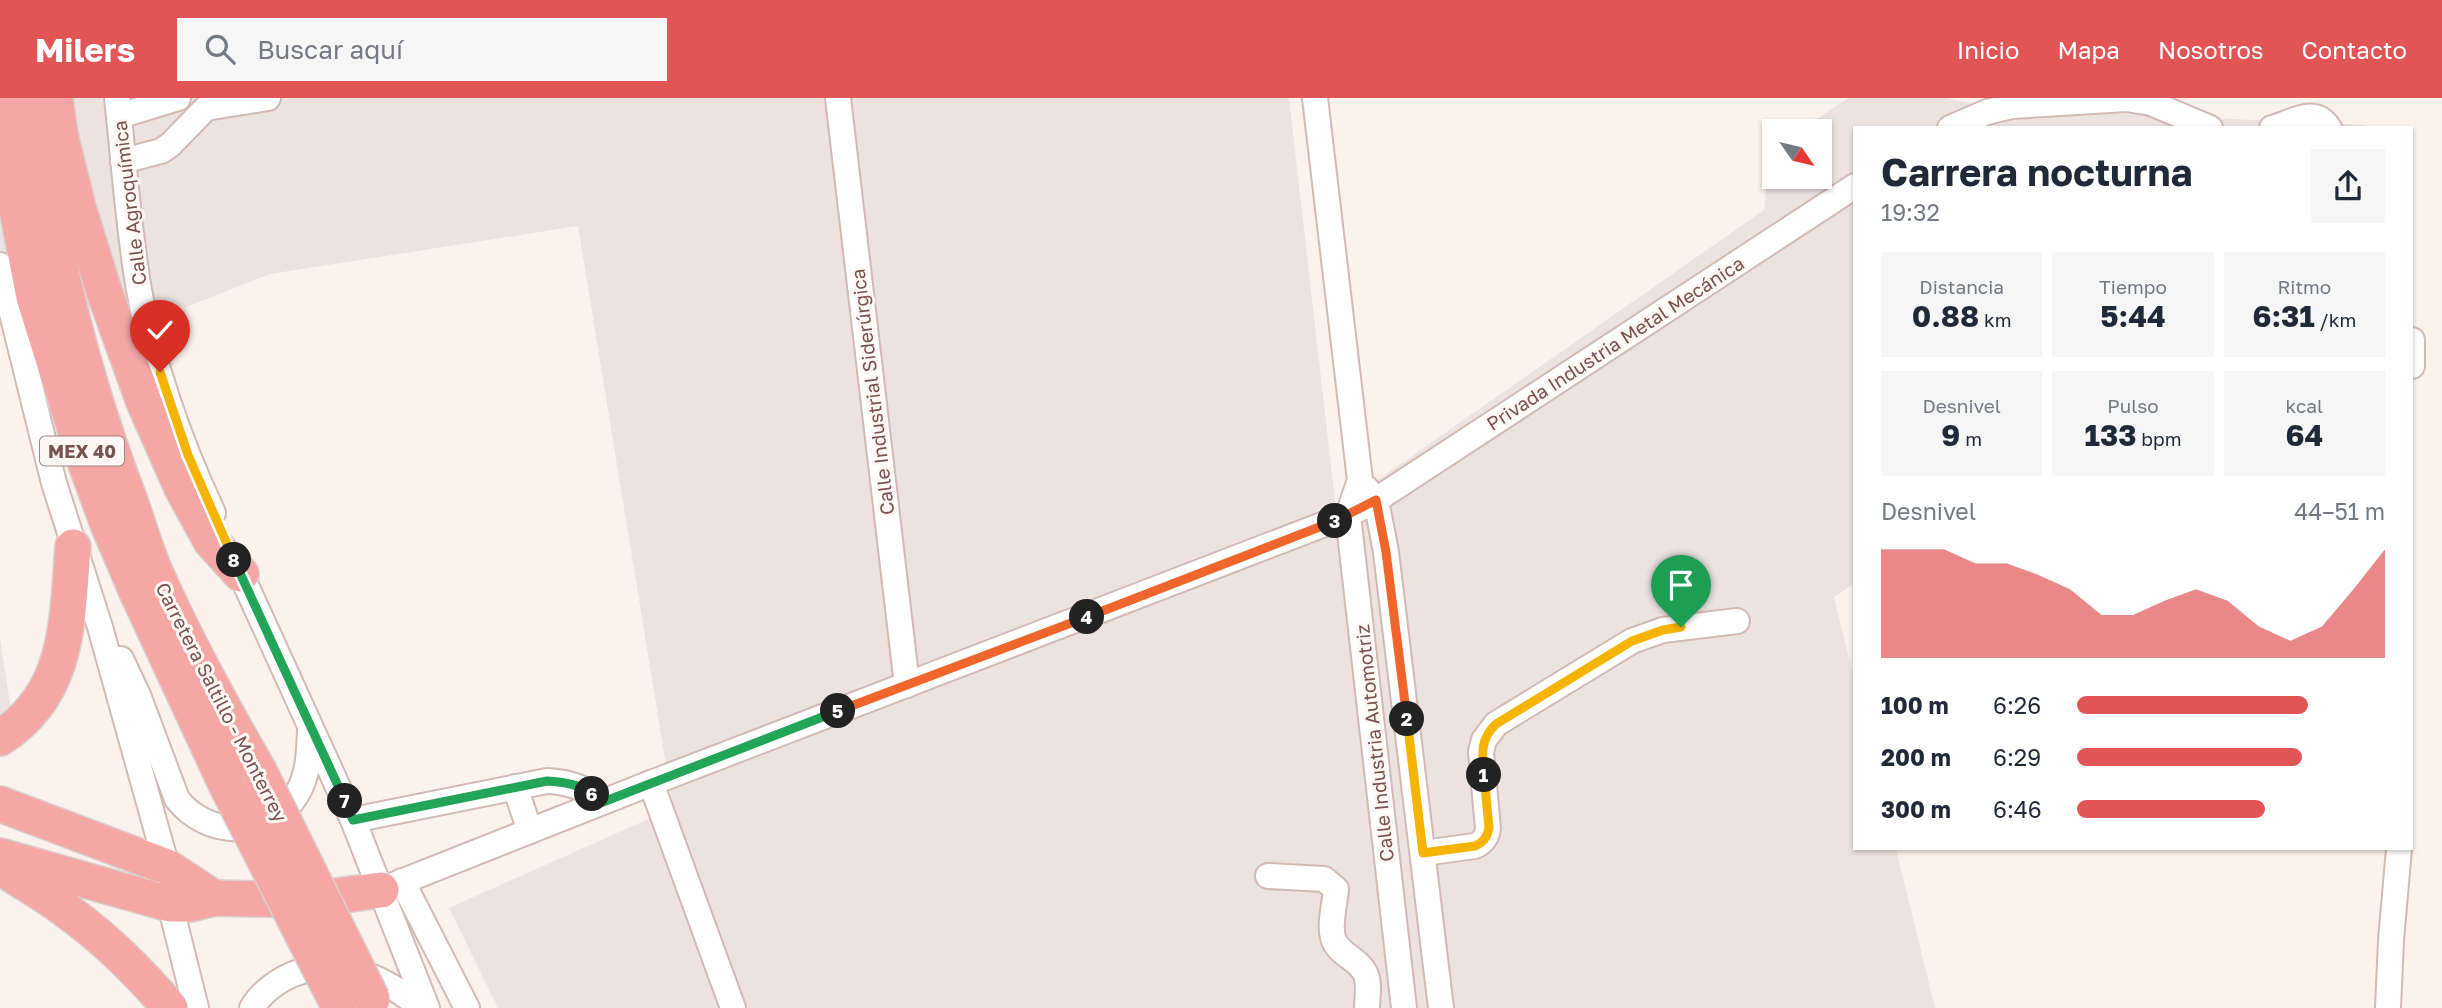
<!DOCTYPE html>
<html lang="es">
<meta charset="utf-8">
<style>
:root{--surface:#fff;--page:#f6f6f7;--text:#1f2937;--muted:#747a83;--accent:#e25557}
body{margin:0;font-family:"Golos Text",sans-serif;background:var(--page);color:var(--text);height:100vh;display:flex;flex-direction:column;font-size:26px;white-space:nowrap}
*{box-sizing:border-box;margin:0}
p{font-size:23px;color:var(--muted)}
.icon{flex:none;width:38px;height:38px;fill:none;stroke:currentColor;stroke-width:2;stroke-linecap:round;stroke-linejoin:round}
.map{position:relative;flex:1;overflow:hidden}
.details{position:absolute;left:1853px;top:28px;width:560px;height:724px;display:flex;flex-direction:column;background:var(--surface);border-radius:0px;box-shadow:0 2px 5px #0004}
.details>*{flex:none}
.needle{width:46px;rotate:124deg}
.fabs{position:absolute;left:1762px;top:21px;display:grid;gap:14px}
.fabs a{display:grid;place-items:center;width:70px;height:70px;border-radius:0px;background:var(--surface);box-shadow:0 2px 5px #0004;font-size:35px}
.pin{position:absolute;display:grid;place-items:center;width:60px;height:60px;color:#fff;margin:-72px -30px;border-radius:50% 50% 50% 0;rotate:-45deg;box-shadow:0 0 7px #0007}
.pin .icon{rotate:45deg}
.km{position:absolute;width:35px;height:35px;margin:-18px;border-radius:50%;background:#222;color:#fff;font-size:19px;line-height:35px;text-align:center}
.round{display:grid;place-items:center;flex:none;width:74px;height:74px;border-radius:0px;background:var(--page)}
.overview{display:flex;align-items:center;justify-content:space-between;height:119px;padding:0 28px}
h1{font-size:38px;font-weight:700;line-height:52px}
.metrics{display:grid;grid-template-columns:repeat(3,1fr);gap:10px;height:119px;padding:7px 28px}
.metrics div{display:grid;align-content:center;border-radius:0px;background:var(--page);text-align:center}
.metrics b{font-size:30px;font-weight:700}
.metrics small{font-size:19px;font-weight:400}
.metrics p{font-size:19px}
.chart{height:196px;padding:14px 28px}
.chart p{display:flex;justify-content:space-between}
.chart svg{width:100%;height:126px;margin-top:7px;fill:var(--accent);opacity:.7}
ul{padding:0 28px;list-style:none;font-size:23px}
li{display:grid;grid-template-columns:112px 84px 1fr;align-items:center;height:52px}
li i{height:18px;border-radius:9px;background:var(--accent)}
header{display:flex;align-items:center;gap:42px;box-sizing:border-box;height:98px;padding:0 35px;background:var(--accent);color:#fff}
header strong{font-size:33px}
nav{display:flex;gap:38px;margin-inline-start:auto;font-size:24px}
.search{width:490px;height:63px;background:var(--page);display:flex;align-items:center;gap:18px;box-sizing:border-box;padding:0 24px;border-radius:0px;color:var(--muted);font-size:26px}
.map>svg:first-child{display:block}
</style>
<header>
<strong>Milers</strong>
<div class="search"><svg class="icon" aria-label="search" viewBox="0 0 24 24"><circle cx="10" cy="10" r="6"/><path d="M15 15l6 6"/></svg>Buscar aquí</div>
<nav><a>Inicio</a><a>Mapa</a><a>Nosotros</a><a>Contacto</a></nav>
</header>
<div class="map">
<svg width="2442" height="910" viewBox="0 0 2442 910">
<rect width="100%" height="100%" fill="#fcf2ec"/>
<g fill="#ece3e1">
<path d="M0,0h1289l47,411 428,-299 6,-59 4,-3v29h46v-46h-21l49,-33h98l46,10 373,17 1,3h-511v455l-21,14 21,85v167h41l39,159h-1437l-49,-100 224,-100 -95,-582 -308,48 -84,33 -186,-21z"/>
<path d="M0,540l13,85 -13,8z"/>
</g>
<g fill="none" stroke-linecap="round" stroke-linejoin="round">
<defs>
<g id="minor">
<path d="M117,0c7,64 11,128 22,192 14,76 41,152 74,223"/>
<path d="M838,0l69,587"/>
<path d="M1315,0l45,382 -12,35 56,493"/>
<path d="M119,18l59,-18"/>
<path d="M1950,30l37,-16 25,-6 114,-7 25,4 59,25"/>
<path d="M2272,30c20,-5 42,-23 57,0"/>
<path d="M123,63l38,-10 9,-6 36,-37 62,-10"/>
<path d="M0,167l54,218 46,144 67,240 3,37 26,104"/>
<path d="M2412,242v26"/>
<path d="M1367,391l9,11 10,52 55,456"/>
<path d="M234,461l119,261 74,188"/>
<path d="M121,561l17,36 39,104c31,40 93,40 120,-5 12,-20 12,-42 13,-64"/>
<path d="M651,685l82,225"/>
<path d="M515,689l15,44"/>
<path d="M353,722l194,-39c23,1 38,7 56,21"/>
<path d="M1423,755l52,-7c9,-4 12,-9 13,-18l-7,-76 3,-12 12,-16 136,-83 31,-11 74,-9"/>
<path d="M1268,778l56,3 12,10c-1,14 -7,35 -3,49 5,17 27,21 33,37 4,10 1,23 1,33"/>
<path d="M402,783l65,127"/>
<path d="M381,792l270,-107 697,-268 28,-15 479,-314"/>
<path d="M252,910c7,-12 19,-22 31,-29 47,-26 100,-4 138,29"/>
<path d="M2388,910l3,-68 8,-91"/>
</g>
<g id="highway">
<path d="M0,0l14,95 20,104 52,167 22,60 29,68 89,192"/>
<path d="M32,0c16,142 48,273 99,406 8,23 15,47 25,70 30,68 66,133 103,197"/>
<path d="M55,0l5,36 18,73 26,84 40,111 38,86 29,53 30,33"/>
<path d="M0,640c70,-45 67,-117 73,-191"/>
<path d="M0,706l167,63 47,31"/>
<path d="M0,758l170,48h20l24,-6 93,2 74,-10"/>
<path d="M3,771c23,15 47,28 68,45 37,27 69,59 99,94"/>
</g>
</defs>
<use href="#minor" stroke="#d2bab3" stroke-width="28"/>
<use href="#highway" stroke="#d9cfcd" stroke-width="38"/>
<use href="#minor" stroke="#fff" stroke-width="24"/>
<use href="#highway" stroke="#f4a7a5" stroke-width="35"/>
<defs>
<g id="highway-bridge">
<path d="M259,673l113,228"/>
<path d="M226,686l113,222"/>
</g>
</defs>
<use href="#highway-bridge" stroke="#d9cfcd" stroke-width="38" stroke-linecap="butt"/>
<use href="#highway-bridge" stroke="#f4a7a5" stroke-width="35"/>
</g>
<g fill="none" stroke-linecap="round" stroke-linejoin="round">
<defs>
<path id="split-1" d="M1484,677c-2,-21 -4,-36 12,-51l136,-83 31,-11 18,-3"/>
<path id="split-2" d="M1407,621l16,134 52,-7c9,-4 12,-9 14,-18l-5,-53"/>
<path id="split-3" d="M1335,423l41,-21 10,52 21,167"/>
<path id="split-4" d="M1087,519l248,-96"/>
<path id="split-5" d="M838,613l249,-94"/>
<path id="split-6" d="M592,696l11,8 235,-91"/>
<path id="split-7" d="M345,703l8,19 194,-39c17,1 31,3 45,13"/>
<path id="split-8" d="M234,462l111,241"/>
<path id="split-9" d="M160,274l28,83 46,105"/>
</defs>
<use href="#split-1" stroke="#fff" stroke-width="14"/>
<use href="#split-2" stroke="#fff" stroke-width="14"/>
<use href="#split-3" stroke="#fff" stroke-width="14"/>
<use href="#split-4" stroke="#fff" stroke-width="14"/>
<use href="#split-5" stroke="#fff" stroke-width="14"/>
<use href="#split-6" stroke="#fff" stroke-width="14"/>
<use href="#split-7" stroke="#fff" stroke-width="14"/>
<use href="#split-8" stroke="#fff" stroke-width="14"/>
<use href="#split-9" stroke="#fff" stroke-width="14"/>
<use href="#split-1" stroke="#f5b400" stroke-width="9"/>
<use href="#split-2" stroke="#f5b400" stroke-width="9"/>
<use href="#split-3" stroke="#f0652b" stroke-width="9"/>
<use href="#split-4" stroke="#f0652b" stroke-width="9"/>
<use href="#split-5" stroke="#f0652b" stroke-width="9"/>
<use href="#split-6" stroke="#22a559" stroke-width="9"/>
<use href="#split-7" stroke="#22a559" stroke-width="9"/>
<use href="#split-8" stroke="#22a559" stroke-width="9"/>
<use href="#split-9" stroke="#f5b400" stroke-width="9"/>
</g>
<g text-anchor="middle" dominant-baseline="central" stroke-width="6" stroke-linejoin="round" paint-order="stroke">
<rect fill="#fff7f3" stroke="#a08480" stroke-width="2" x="40" y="338.5" width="84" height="29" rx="5"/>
<g font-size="18" font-weight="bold" fill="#78534e">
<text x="82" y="353">MEX 40</text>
</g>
<g font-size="19" fill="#78534e" stroke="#fff7f3">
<text transform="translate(129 105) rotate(-97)">Calle Agroquímica</text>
<text transform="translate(1615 245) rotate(-33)">Privada Industria Metal Mecánica</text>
<text transform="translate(872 294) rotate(-97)">Calle Industrial Siderúrgica</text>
<text transform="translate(222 604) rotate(63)">Carretera Saltillo - Monterrey</text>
<text transform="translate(1374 645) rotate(-96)">Calle Industria Automotriz</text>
</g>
</g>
</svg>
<div class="fabs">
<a><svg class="needle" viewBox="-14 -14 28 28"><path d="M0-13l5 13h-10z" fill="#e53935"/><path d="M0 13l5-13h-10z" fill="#747a83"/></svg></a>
</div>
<div class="pin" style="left:1681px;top:529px;background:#1e9e55"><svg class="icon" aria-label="arrive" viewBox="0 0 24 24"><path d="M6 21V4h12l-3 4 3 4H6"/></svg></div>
<div class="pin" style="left:160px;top:274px;background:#d93025"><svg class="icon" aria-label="check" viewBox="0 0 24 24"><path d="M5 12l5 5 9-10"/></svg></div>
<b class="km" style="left:1484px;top:677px">1</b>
<b class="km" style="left:1407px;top:621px">2</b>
<b class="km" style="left:1335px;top:423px">3</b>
<b class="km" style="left:1087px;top:519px">4</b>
<b class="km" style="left:838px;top:613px">5</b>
<b class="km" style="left:592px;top:696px">6</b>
<b class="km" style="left:345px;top:703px">7</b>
<b class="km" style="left:234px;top:462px">8</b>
<section class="details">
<div class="overview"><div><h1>Carrera nocturna</h1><p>19:32</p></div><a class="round"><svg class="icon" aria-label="share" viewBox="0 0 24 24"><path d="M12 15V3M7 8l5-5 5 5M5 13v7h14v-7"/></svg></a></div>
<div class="metrics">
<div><p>Distancia</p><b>0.88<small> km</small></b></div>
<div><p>Tiempo</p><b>5:44</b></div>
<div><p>Ritmo</p><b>6:31<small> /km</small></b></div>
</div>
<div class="metrics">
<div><p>Desnivel</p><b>9<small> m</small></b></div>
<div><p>Pulso</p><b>133<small> bpm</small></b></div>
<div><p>kcal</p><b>64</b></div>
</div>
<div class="chart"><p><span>Desnivel</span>44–51 m</p>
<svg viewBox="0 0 160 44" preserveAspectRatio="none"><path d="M0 44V6L10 6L20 6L30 11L40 11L50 15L60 20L70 29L80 29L90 24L100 20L110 24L120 33L130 38L140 33L150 20L160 6V44z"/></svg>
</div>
<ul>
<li><b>100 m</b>6:26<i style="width:75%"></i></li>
<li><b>200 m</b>6:29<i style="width:73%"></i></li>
<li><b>300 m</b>6:46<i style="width:61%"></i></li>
</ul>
</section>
</div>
